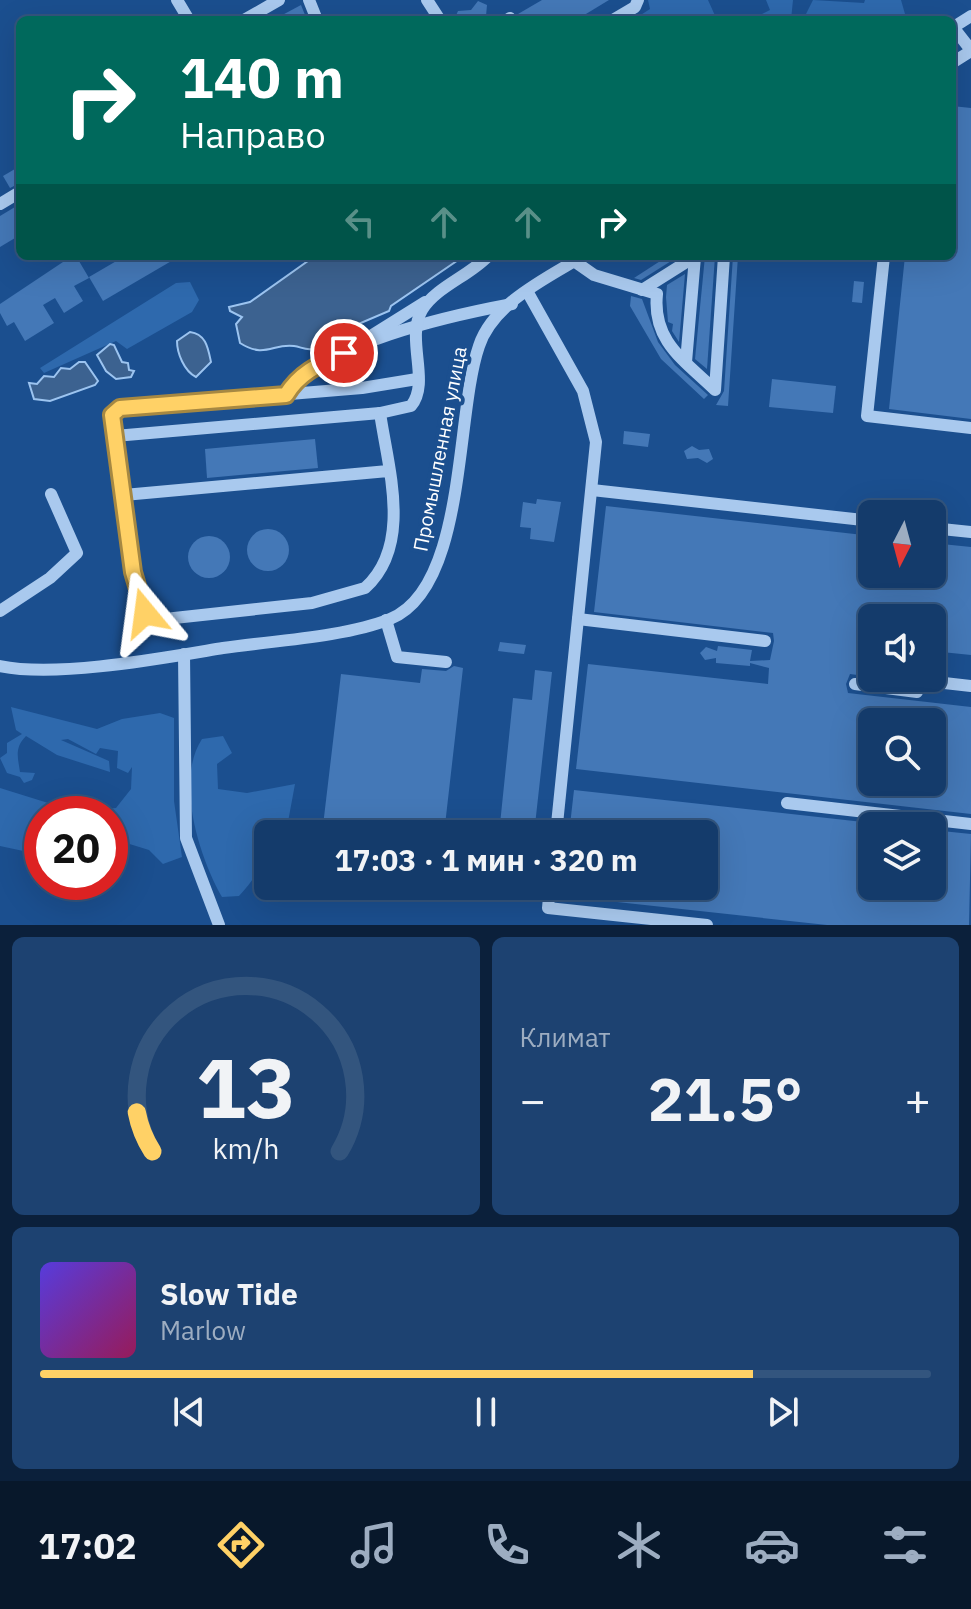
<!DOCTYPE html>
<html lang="ru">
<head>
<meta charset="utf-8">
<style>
  body { margin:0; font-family:"IBM Plex Sans",sans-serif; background:#1d4271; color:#f1f3f6; height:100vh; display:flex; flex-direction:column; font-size:30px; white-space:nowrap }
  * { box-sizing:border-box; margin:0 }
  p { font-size:26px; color:#9dadc1 }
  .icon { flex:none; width:44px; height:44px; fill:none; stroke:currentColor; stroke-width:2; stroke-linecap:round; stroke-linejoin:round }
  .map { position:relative; height:925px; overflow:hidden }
  .sheet { display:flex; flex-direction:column; gap:12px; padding:12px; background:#0b203b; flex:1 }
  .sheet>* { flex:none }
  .top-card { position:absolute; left:16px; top:16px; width:940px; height:244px; border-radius:12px; box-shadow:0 8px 32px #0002,0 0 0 2px #33557e; background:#00695c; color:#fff; overflow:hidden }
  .needle { width:52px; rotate:186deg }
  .fabs { position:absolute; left:858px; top:500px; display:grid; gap:16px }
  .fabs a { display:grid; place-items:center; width:88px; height:88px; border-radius:12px; background:#143b6b; box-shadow:0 8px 32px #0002,0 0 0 2px #33557e; font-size:40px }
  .speed { position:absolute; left:24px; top:796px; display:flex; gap:16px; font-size:40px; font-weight:700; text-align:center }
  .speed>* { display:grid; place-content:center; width:104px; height:104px; border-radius:50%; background:#143b6b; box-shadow:0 8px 32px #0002,0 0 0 2px #33557e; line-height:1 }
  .speed .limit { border:12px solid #d22; background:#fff; color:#111 }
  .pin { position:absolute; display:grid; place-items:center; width:68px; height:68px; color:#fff; margin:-34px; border:4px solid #fff; border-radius:50%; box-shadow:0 2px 8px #0007 }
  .me { position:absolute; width:88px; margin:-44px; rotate:344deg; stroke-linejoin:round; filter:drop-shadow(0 0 6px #0008) }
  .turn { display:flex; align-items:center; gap:28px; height:168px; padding:0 32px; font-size:36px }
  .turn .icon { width:104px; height:104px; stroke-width:2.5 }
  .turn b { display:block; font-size:56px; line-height:68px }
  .lanes { display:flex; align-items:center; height:76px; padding:0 32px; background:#0003; justify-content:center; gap:40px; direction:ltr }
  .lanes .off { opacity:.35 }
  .big { font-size:60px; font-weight:700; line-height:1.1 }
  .sheet .tile { flex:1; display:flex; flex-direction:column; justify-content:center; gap:12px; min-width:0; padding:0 28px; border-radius:12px; background:#1d4271 }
  .sheet .dial { align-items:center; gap:0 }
  .dial svg { height:208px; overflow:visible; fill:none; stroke:#33557e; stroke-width:7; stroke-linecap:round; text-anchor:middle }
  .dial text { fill:#f1f3f6; stroke:none }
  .song { display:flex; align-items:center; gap:24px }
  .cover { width:96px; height:96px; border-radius:12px; background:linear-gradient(135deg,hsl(250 70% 55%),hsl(330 70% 35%)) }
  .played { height:8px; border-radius:4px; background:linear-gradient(90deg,#ffd166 80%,#33557e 80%) }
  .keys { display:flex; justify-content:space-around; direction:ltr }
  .heat { display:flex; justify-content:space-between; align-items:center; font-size:44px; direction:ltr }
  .sheet .tiles { flex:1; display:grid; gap:12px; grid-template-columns:1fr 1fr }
  .tile:last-child { grid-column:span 2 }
  .trip { position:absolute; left:254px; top:820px; width:464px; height:80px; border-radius:12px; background:#143b6b; box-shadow:0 8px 32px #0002,0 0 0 2px #33557e; font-weight:700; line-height:80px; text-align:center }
  .tab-bar { display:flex; height:128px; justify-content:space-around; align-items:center; background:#08182b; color:#9dadc1 }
  .tab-bar .icon { width:56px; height:56px }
  .tab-bar .on { color:#ffd166 }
  .tab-bar b { font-size:36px; color:#f1f3f6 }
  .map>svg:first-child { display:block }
  .green { fill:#2e69ad }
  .water { fill:#3c6290; stroke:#9cc4f0; stroke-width:2 }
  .building { fill:#4478b7; fill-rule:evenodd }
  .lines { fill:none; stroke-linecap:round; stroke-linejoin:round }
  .minor { stroke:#a9c9ee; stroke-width:12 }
  .route-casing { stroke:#a68842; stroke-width:20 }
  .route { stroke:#ffd166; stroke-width:14 }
  .labels { text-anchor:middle; stroke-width:8; stroke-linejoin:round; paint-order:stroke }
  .street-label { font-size:20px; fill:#fff; stroke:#1b4f8f }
</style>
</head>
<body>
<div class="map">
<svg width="971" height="925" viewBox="0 0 971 925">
  <rect width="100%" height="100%" fill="#1b4f8f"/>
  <g class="green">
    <polygon points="648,0 708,0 717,20 633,20 650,9"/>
    <polygon points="766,0 793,0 791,20 750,20 770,10"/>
    <polygon points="813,0 864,3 865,0 901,0 905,14 897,20 803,20"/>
    <polygon points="190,282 199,300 192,312 127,349 116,341 44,373 40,368 176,283"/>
    <path d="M11,707L97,729L122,719L160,713L174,718V801L182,857L163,864L149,850L110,838V814H42V855L0,846V788L77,812L116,808L131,789L132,767L128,773L117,768L118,751L100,748L96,754L68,739L61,740L109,761L110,772L57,755L26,736C14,748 18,758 20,772L35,773L32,780L24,783L20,777L7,773L0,758L7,753V743L22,734L16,730Z"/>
    <path d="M223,736L232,753L217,764L218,789L247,793L295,784L288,822L278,834H268C268,859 255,879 239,896L222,897C199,857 175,780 202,739Z"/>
  </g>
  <g class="water">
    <path d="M315,256H464L391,306L389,311L342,331L341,337C332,341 321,347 312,349C305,350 301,347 294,346C273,343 265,359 240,343L236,324L242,317L230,311L229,307L250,302Z"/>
    <path d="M190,332C206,334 208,348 211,362L196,377C184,371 177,353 177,341Z"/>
    <polygon points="110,344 114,345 122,362 128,363 129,370 134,371 131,377 116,379 106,371 97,355"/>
    <polygon points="79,362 85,362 98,381 95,385 50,401 34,399 29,383 37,384 44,376 54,377 61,368 70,369"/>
  </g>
  <g class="building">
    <polygon points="542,0 609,0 576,20 519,20 518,14"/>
    <polygon points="478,1 487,5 486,16 454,20 458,11 471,10"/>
    <polygon points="301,5 307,20 273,20"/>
    <polygon points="952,106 971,108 971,419 889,409 905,256 952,256"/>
    <polygon points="20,166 20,183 10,188 3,176"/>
    <polygon points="20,204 20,235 0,247 0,216"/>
    <polygon points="72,256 76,256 89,278 74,286 83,301 64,313 55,298 43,305 54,323 25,341 14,322 7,326 0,313 0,304"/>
    <polygon points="125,256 180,256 103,301 89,277"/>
    <polygon points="668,256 679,256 641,280 634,278"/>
    <polygon points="705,256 715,256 707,369 695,359"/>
    <polygon points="733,256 738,256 728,406 716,405 724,391"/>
    <polygon points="685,274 679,342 672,331 673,324 668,322 666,297 667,285"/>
    <polygon points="854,281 864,282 862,303 852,302"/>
    <polygon points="631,296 642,299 658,342 675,365 708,395 704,399 661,359 630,306"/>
    <polygon points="772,379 836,386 833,413 769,407"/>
    <polygon points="624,431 650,434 648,447 623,444"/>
    <polygon points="315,439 318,468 207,478 205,449"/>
    <polygon points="692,446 699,450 709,449 713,459 707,463 698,458 687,459 684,451"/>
    <polygon points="537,499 561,502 554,542 530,539 531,528 520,527 523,502 536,504"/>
    <path d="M606,506L872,536V574H932V543L971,547V655L932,651V618H872V677L850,674L846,684L848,693L971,707V814L576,769L588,664L768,684L769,668L750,663V666L716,663V658L705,660L700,653L706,647L717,651L718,646L752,650L750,661L770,660L774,641L773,633L594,612ZM872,722H932V782H872Z"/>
    <circle cx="268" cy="550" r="21"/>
    <circle cx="209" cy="557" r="21"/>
    <polygon points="500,642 526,645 524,654 498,651"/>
    <polygon points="454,666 463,668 444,834 322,834 341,674 420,683 422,669 446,671"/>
    <polygon points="535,670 552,672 534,834 499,834 513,698 532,700"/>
    <polygon points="574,790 872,823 872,886 932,886 932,830 971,834 969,925 827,925 562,896 563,886 704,886 704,834 569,834"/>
  </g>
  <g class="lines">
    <g class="minor">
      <polyline points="177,0 189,20"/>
      <polyline points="309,0 317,20"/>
      <polyline points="427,0 440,20"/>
      <polyline points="244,20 279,0"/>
      <polyline points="507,20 510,18"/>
      <polyline points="613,20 635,7 638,0"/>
      <polyline points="953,27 971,50"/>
      <polyline points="952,28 971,16"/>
      <polyline points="952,63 971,51"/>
      <polyline points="0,204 20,192"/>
      <polyline points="884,256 867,416 971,428"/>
      <path d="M574,261L594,275L657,294C652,341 684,360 715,390L724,256"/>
      <polyline points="642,290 696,256"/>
      <polyline points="527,291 583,391 596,442 556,834"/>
      <polyline points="369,337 425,302"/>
      <polyline points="686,362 695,257"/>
      <path d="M286,395C319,344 453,315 512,304"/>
      <path d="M380,413C388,468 413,545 365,588L312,603L165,619H154L145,613L133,572L124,495L388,471"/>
      <polyline points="115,436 112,415 120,408 362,388 417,379"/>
      <polyline points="592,490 872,521"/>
      <path d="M124,495L115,436L380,413L411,406C431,382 405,339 422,310C436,287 469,276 488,256"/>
      <polyline points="932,528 971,532"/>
      <polyline points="0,611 50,578 77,553 51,494"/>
      <polyline points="578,619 765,641"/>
      <polyline points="386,620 397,657 446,662"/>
      <polyline points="184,654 186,838 219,925"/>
      <path d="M0,666C57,678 163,658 223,648C271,641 346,637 390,619C467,588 455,415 479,346C493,303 547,278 583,256"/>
      <polyline points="855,684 917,692 918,680 971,686"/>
      <polyline points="787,803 971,824"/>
      <polyline points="550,886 548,908 707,925"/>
    </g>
  </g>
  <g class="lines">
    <g class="route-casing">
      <path id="route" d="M145,613L133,572L112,415L120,408L286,395C300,372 320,364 344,353"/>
    </g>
    <use href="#route" class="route"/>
  </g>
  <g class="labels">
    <g class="street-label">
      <text transform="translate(440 449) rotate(-79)" y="7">Промышленная улица</text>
    </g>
  </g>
</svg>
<div class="fabs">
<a><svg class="needle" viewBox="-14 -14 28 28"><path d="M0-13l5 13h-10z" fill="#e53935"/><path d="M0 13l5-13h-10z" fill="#9dadc1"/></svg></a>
<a><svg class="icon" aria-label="sound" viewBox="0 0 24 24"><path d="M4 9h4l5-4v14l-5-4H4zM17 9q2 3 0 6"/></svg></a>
<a><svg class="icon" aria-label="search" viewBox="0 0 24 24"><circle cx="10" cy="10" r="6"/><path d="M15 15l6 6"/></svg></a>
<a><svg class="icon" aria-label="layers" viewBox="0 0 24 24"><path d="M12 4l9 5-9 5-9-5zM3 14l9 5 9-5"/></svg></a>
</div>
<div class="speed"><div class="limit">20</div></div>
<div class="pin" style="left:344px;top:353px;background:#d93025"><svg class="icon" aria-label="arrive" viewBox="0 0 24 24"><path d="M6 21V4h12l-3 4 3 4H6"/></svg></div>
<svg class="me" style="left:145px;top:613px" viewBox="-20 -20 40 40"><path d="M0-17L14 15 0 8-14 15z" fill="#ffd166" stroke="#fff" stroke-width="4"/></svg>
<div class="trip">17:03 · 1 мин · 320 m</div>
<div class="top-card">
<div class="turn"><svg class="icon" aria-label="right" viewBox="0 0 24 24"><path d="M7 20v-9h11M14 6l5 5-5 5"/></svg><div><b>140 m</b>Направо</div></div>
<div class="lanes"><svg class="icon off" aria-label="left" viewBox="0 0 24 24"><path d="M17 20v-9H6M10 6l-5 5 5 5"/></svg><svg class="icon off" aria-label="ahead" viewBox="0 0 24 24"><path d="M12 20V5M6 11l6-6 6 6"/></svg><svg class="icon off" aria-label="ahead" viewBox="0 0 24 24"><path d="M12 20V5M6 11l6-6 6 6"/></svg><svg class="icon" aria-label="right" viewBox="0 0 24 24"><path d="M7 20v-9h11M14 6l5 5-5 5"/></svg></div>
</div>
</div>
<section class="sheet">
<div class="tiles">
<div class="tile dial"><svg viewBox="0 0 100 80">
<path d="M14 69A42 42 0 1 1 86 69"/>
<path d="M14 69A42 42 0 0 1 8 54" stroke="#ffd166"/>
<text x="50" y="56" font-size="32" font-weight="700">13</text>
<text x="50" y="72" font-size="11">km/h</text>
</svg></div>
<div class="tile"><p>Климат</p>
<div class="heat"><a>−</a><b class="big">21.5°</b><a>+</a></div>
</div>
<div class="tile">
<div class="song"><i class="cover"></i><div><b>Slow Tide</b><p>Marlow</p></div></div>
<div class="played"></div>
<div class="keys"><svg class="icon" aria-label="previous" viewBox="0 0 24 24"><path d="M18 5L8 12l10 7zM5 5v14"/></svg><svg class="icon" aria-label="pause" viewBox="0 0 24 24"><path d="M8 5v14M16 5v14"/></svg><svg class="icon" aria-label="next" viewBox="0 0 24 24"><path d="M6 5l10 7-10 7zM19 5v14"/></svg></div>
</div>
</div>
</section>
<nav class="tab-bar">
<b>17:02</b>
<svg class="icon on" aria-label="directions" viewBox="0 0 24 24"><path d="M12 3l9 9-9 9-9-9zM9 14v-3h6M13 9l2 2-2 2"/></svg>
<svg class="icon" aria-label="music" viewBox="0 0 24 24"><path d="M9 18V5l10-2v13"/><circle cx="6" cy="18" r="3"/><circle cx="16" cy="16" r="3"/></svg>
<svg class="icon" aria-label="phone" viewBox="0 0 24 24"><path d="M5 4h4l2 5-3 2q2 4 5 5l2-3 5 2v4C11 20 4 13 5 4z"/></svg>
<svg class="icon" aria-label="climate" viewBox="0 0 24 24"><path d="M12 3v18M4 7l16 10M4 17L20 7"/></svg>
<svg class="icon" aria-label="car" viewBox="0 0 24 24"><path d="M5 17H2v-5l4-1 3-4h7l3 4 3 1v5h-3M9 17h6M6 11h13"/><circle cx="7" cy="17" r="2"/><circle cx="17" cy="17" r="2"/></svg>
<svg class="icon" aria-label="filters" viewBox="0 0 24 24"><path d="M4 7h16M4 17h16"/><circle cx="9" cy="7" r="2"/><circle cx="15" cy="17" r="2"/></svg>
</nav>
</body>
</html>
